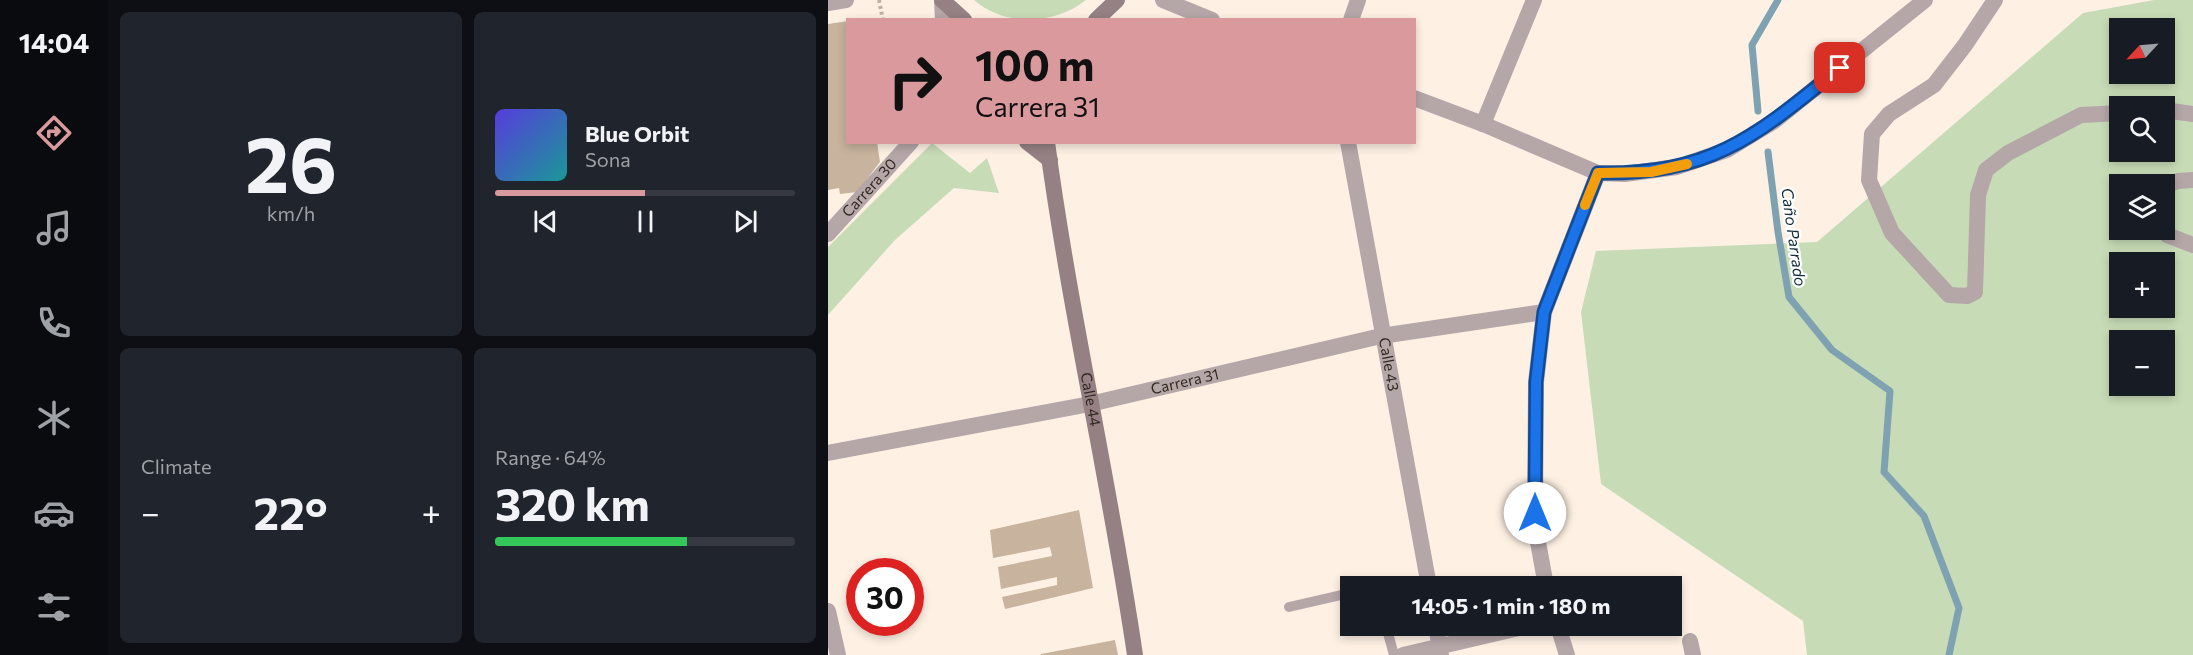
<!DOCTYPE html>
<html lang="en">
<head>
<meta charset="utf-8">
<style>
  body { margin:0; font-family:Commissioner,sans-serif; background:#20242c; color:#f1f3f6; height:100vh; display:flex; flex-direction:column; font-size:22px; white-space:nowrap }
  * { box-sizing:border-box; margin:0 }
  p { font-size:20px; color:#9ea1a6 }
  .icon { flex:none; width:33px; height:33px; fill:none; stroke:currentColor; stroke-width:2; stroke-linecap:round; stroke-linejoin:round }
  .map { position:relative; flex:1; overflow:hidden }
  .drawer { display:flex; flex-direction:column; gap:12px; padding:12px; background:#0d0f14; width:720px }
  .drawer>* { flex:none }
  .guide { position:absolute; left:18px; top:18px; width:570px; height:126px; border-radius:0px; box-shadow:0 3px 9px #0003; background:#d9999d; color:#111; overflow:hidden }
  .needle { width:39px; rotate:244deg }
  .fabs { position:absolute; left:1281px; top:18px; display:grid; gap:12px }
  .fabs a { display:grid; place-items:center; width:66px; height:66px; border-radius:0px; background:#171b24; box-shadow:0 3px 9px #0003; font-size:30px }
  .speed { position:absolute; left:18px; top:558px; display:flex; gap:12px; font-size:30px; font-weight:700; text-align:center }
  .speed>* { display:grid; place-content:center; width:78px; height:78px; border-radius:50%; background:#171b24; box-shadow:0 3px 9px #0003; line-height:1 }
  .speed .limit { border:9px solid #d22; background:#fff; color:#111 }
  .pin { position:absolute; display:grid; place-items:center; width:51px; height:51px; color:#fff; margin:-26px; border-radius:12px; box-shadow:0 3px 9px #0006 }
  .me { position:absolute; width:66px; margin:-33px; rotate:0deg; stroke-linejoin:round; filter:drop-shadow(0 0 4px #0008) }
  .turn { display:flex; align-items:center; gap:21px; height:126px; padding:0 30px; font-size:27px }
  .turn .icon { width:78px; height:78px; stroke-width:2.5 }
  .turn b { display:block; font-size:42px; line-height:51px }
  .big { font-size:45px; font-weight:700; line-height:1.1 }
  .drawer .card { flex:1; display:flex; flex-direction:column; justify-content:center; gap:9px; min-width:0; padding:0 21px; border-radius:9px; background:#20242c }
  .drawer .dial { align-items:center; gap:0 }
  .dial b { font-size:78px; line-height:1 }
  .song { display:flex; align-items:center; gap:18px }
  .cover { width:72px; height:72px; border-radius:9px; background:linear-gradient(135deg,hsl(250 70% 55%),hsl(180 70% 35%)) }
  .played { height:6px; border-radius:3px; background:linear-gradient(90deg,#d9999d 50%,#363941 50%) }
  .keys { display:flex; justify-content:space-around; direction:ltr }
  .heat { display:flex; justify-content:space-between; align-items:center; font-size:33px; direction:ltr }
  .charge { height:9px; border-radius:4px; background:linear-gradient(90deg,#34c759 64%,#363941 0) }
  .drawer .tiles { flex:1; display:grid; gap:12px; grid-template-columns:repeat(2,1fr) }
  .trip { position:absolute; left:512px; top:576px; width:342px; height:60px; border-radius:0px; background:#171b24; box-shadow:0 3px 9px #0003; font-weight:700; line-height:60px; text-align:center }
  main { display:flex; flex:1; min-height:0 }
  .tabs { display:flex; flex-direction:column; width:108px; justify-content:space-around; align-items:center; background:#090b0e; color:#9ea1a6 }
  .tabs .icon { width:42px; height:42px }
  .tabs .active { color:#d9999d }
  .tabs b { font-size:27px; color:#f1f3f6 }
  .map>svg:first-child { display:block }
  .green { fill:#c7dcb6; fill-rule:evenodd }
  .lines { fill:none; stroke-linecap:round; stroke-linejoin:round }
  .stream { stroke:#7ea2b1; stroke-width:7 }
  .building { fill:#c7b39e }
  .path { stroke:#bcb1a5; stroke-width:4; stroke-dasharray:3 3; stroke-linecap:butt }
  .service { stroke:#b5a6a8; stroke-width:10 }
  .minor { stroke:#b5a6a8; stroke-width:16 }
  .tertiary { stroke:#b5a6a8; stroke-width:16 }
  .secondary { stroke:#958184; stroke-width:16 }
  .route-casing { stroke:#114b97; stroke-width:15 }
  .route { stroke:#1a73e8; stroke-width:10 }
  .slow { stroke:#f59e0b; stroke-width:10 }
  .labels { text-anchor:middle; stroke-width:4.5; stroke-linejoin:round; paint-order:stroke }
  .street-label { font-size:15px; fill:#302820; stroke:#fff }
  .water-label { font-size:16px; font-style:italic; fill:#122d38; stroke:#fff }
</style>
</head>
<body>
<main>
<nav class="tabs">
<b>14:04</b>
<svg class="icon active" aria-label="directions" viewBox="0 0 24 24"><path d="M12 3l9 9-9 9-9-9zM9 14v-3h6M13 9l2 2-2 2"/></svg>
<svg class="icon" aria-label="music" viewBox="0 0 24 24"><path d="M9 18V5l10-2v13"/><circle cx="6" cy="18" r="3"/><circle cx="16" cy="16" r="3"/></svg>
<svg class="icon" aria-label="phone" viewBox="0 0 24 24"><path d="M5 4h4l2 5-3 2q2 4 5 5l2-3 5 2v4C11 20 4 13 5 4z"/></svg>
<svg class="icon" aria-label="climate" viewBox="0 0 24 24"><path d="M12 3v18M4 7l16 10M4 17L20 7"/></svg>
<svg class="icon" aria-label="car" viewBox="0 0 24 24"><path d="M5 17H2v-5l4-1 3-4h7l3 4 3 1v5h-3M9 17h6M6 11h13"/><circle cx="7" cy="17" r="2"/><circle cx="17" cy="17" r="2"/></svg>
<svg class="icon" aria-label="filters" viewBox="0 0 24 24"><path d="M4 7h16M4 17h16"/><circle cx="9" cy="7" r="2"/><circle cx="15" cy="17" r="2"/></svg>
</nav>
<section class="drawer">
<div class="tiles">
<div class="card dial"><b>26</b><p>km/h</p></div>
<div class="card">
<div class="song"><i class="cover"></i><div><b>Blue Orbit</b><p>Sona</p></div></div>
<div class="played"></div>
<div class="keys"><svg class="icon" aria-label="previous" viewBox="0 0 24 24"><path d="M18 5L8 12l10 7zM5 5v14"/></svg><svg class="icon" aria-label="pause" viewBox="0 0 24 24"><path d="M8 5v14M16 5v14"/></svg><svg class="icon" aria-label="next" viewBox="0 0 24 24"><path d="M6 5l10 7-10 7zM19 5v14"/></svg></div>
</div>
<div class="card"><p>Climate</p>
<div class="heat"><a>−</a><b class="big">22°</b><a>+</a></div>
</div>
<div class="card"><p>Range · 64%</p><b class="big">320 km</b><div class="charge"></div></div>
</div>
</section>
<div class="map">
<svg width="1365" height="655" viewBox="0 0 1365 655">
  <rect width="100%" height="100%" fill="#fef1e4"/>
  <g class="green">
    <path d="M146,0H258C227,25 176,27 146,0Z"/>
    <path d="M1326,0H1365V655H979L975,621L773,484L753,312L768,251L989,242L1255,13ZM1292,28H1336V74H1292ZM1292,106H1336V152H1292ZM1292,184H1336V230H1292ZM1292,262H1336V308H1292ZM1292,340H1336V386H1292Z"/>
    <polygon points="104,143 142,173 159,158 171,193 126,188 67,240 0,315 0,247"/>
  </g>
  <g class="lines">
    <g class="stream">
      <polyline points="930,111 924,45 950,0"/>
      <polyline points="940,152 950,232 961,297 1004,350 1062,391 1056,472 1096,516 1131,608 1121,655"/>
    </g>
  </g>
  <g class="building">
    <polygon points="20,21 20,142 49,142 52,162 29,192 12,194 11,188 0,190 0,24"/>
    <polygon points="251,510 265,588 177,609 174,597 229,585 229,577 173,589 170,567 224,556 222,547 165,558 162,530"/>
    <polygon points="287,640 290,655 213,655 213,654"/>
  </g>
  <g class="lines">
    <polyline class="path" points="51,0 55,20"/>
    <g class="service">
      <polyline points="461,607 522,593"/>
      <polyline points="558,626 566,655"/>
    </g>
    <g class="minor">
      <polyline points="335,0 384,20"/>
      <polyline points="1167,0 1137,45 1106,85 1061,114 1044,134 1041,180 1064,233 1121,295 1139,296 1147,292 1150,195 1158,170 1180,153 1253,115 1292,113"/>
      <polyline points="0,3 18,0"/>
      <polyline points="523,20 530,0"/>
      <polyline points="586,98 655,124 770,173 797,174 849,167 899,150 945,122 1097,0"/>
      <polyline points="1336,110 1365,114"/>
      <polyline points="655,124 706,0"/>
      <path id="s1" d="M520,142L601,586"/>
      <polyline points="1336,186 1350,181 1365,180"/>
      <polyline points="1335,230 1339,235 1365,245"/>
      <path id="s2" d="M0,453L262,404L553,336L716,312"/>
      <polyline points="718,586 708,531 707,513 708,382 716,312 770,173"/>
      <polyline points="0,611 10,655"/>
      <polyline points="608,626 613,655"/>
      <polyline points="730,626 739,655"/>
      <polyline points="862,641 865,655"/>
      <polyline points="575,655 699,626"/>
    </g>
    <g class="tertiary">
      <polyline points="114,0 115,20"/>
      <path id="s3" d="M0,234L83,142"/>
    </g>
    <g class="secondary">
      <polyline points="114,0 136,20"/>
      <polyline points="268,20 289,0"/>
      <polyline points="199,142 222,160"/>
      <path id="s4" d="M219,142C242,314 282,484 307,655"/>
    </g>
  </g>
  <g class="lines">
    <g class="route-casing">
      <path id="route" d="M707,513L708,382L716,312L770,173C884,175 928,136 1012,68"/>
    </g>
    <use href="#route" class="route"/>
    <polyline class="slow" points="757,205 770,173 823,172 859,164"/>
  </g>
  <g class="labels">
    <g class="street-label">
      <text dy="5" stroke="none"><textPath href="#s3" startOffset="62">Carrera 30</textPath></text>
      <text dy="5" stroke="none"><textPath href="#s1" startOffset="226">Calle 43</textPath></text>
      <text dy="5" stroke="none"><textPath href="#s2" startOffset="364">Carrera 31</textPath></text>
      <text dy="5" stroke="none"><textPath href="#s4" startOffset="261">Calle 44</textPath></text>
    </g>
    <g class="water-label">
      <text transform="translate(966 237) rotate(82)" y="6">Caño Parrado</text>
    </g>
  </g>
</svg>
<div class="fabs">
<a><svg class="needle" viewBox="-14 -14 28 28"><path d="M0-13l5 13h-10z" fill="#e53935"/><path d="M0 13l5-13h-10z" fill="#9ea1a6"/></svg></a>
<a><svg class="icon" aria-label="search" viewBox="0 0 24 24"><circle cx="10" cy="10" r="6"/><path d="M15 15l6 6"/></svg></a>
<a><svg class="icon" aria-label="layers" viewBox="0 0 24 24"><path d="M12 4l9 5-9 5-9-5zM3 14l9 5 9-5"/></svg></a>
<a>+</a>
<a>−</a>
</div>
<div class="speed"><div class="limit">30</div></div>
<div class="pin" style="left:1012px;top:68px;background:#d93025"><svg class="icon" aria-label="arrive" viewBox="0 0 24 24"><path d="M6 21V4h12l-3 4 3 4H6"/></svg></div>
<svg class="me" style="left:707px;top:513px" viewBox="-20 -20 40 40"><circle r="19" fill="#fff"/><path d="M0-13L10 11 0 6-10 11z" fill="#1a73e8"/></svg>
<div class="trip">14:05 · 1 min · 180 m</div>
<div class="guide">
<div class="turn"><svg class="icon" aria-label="right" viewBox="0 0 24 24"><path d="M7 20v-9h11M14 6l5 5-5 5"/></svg><div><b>100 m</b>Carrera 31</div></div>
</div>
</div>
</main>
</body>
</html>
